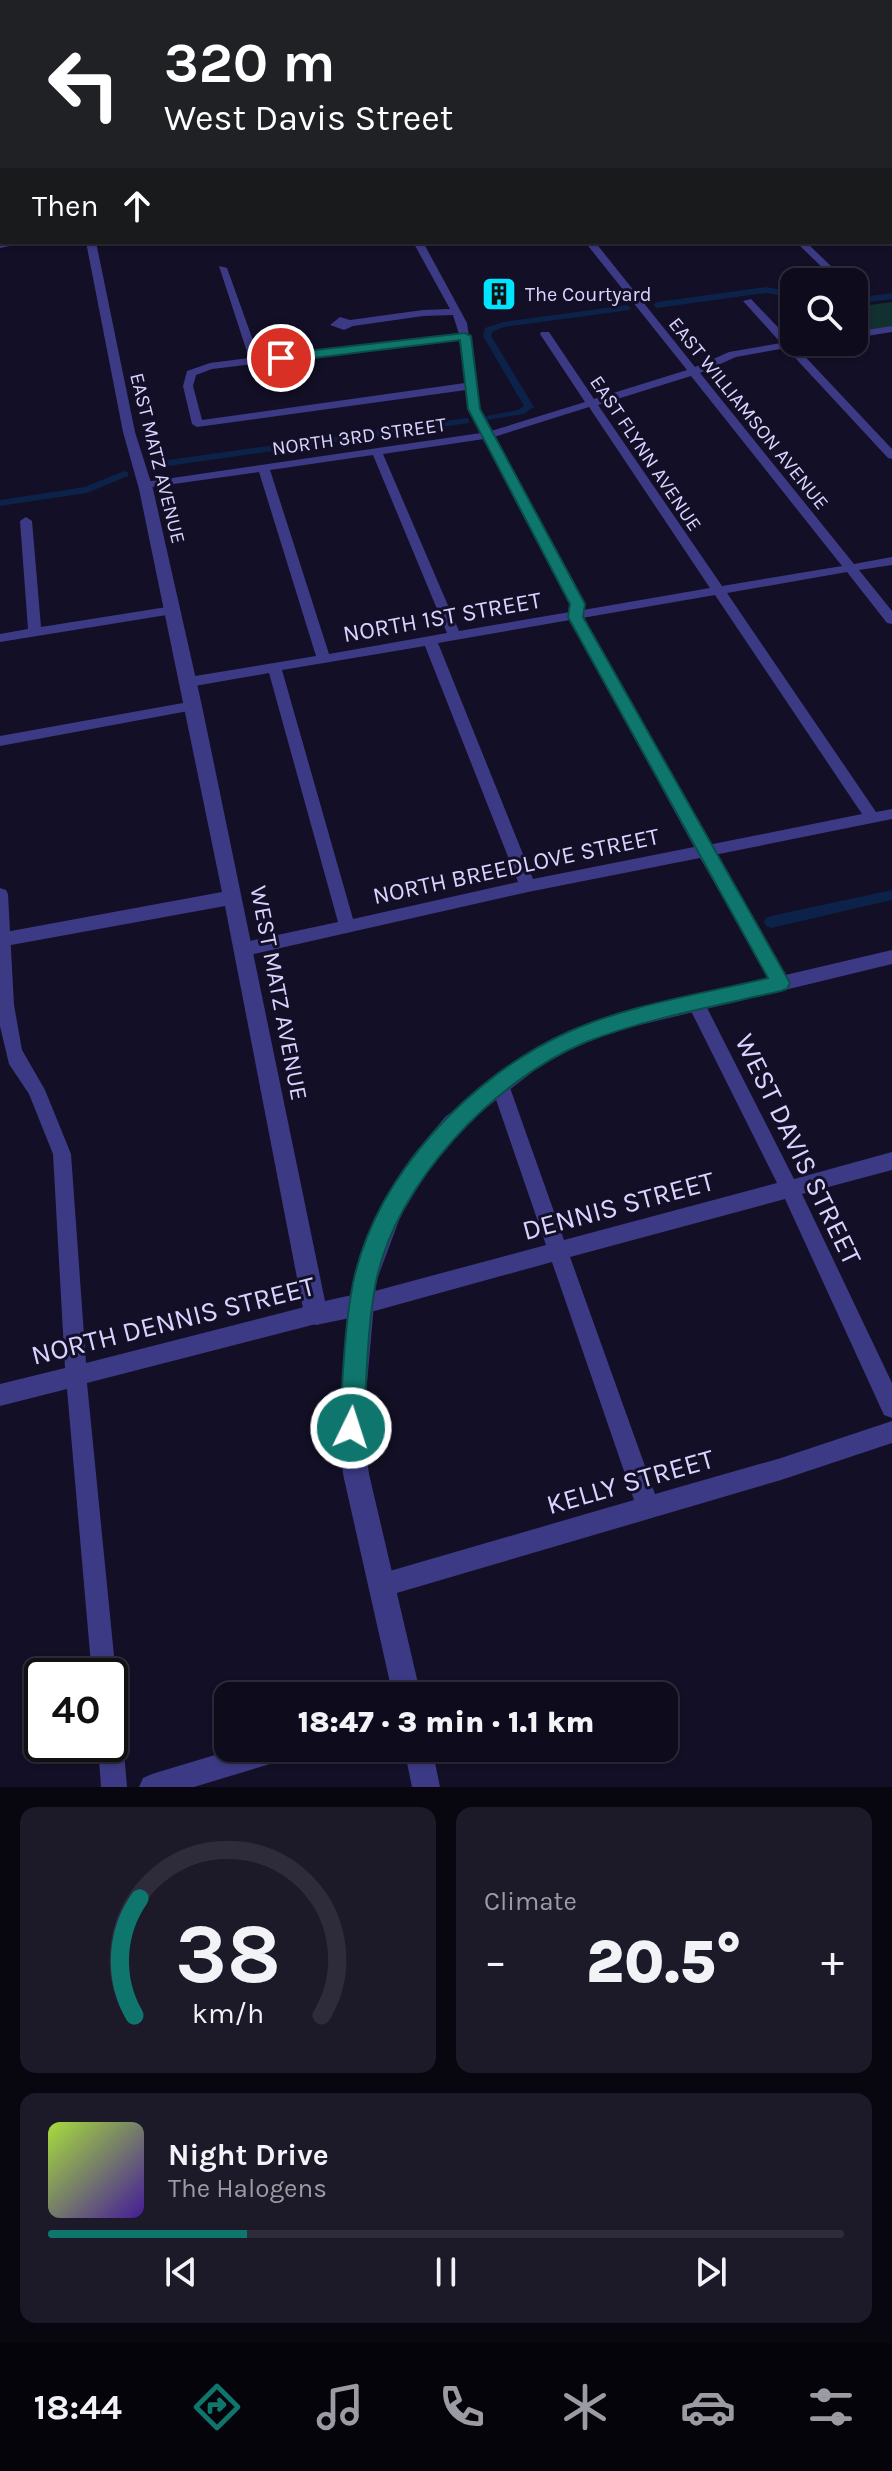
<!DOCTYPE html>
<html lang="en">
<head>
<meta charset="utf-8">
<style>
  body { margin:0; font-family:Karla,sans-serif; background:#1c1929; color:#f1f3f6; height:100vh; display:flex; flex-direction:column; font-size:30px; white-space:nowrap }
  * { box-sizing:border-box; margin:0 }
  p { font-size:26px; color:#9b9ba3 }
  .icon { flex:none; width:44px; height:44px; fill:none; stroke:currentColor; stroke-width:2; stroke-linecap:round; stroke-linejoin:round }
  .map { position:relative; height:1787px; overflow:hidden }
  .panel { display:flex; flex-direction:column; gap:20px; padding:20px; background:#08060f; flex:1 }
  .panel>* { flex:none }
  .guide { position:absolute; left:0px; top:0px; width:892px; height:244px; box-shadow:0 2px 6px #0004,0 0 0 2px #2e2b3b; background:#202124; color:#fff; overflow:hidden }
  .controls { position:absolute; left:780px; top:268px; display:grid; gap:16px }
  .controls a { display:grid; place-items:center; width:88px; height:88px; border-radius:16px; background:#0e0b1c; box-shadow:0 2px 6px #0004,0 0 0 2px #2e2b3b; font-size:40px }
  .speed { position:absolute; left:24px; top:1658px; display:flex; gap:16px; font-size:40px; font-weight:700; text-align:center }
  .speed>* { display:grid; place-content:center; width:104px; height:104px; border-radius:50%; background:#0e0b1c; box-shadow:0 2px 6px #0004,0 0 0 2px #2e2b3b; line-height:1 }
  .speed .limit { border:4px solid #111; border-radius:12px; background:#fff; color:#111 }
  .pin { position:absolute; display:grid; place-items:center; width:68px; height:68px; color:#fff; margin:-34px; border:4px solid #fff; border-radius:50%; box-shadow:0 2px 8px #0007 }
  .me { position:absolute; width:88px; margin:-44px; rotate:4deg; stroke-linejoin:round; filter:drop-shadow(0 0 6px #0008) }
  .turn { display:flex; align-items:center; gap:28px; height:168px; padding:0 32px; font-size:36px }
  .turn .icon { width:104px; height:104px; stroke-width:2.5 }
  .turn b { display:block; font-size:56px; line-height:68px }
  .then { display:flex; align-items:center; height:76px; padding:0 32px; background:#0003; gap:16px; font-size:30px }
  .big { font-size:60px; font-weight:800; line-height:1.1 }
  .panel .card { flex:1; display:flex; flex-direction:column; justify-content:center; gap:12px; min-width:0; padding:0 28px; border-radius:16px; background:#1c1929 }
  .panel .dial { align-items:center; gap:0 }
  .dial svg { height:208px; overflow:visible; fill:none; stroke:#2e2b3b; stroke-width:7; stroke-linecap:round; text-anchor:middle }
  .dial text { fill:#f1f3f6; stroke:none }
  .song { display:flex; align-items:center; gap:24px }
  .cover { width:96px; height:96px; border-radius:12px; background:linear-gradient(135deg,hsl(80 70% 55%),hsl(260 70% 35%)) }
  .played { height:8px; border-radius:4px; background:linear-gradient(90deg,#0f766e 25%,#2e2b3b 25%) }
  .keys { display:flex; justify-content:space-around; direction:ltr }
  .heat { display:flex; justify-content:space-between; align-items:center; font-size:44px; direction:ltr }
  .panel .tiles { flex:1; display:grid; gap:20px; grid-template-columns:1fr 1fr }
  .card:last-child { grid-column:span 2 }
  .trip { position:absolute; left:214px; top:1682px; width:464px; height:80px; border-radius:16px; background:#0e0b1c; box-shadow:0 2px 6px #0004,0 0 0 2px #2e2b3b; font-weight:800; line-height:80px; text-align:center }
  .tab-bar { display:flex; height:128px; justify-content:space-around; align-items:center; background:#06040b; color:#9b9ba3 }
  .tab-bar .icon { width:56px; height:56px }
  .tab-bar .on { color:#0f766e }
  .tab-bar b { font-size:36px; color:#f1f3f6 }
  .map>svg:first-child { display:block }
  .green { fill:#12302f }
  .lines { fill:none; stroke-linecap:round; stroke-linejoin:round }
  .canal { fill:#0c2248; fill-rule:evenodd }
  .minor { fill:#3d3a85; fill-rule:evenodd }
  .tertiary { fill:#3d3a85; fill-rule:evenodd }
  .route { fill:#0f766e; stroke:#0a4d48; stroke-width:2 }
  .labels { text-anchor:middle; stroke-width:6; stroke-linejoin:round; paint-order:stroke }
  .far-poi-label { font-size:20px; fill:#d9d4ff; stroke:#130f26; text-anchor:start }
  .far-street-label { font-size:20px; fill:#d9d4ff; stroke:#130f26 }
  .street-label { font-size:24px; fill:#d9d4ff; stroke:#130f26 }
  .near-street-label { font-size:28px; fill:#d9d4ff; stroke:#130f26 }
</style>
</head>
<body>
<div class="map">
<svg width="892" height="1787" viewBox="0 0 892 1787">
  <rect width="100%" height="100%" fill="#130f26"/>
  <polygon class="green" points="892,302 892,327 854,332 854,307"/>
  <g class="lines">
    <g class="canal">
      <rect x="0" y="15" width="2" height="4"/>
      <polygon points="766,287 794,292 794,298 766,293 657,308 653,305 657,302"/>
      <polygon points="892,293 892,299 854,304 854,298"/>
      <polygon points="627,305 631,308 630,310 504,327 492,332 491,336 534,407 524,414 486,420 486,416 518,410 524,406 483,336 485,328 503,322"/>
      <polygon points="466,418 469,419 469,423 154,468 149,465 154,462"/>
      <polygon points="124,471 128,472 128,476 87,493 0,506 0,500 85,487"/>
      <polygon points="892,890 892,900 771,928 766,926 764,922 766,918 771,916"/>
    </g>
    <g class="minor">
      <rect x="40" y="0" width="6" height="2"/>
      <rect x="366" y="0" width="6" height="2"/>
      <polygon points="430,0 437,0 438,2 431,2"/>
      <polygon points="831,0 838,0 840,2 833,2"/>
      <rect x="890" y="34" width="2" height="5"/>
      <rect x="0" y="108" width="2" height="4"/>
      <rect x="0" y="155" width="2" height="4"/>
      <rect x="890" y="185" width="2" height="6"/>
      <polygon points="890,222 892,223 892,229 890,228"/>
      <path d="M413,242H423L467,323L479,409L491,431L585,402L540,334L541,332H549L594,399L687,370L585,242H595L695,367L729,352L781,343L743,301L751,299L791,341L810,342L796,347L892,449V459L888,458L786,348L736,357L700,373L854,564L892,557V565L859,570L892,611V624L887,623L847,572L727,593L876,812L892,809V819L714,855L787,978L789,983L787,988L781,990L775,988L700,858L528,892L245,956L239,954L237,949L239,944L245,942L338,922L269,673L189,687L182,682L189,677L316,656L259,472L145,488L139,485L145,482L481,433L469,409L466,390L197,427L192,424L183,386L187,371L210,363L249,358L219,266L227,268L259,357L459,334L453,315L423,316L353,326L344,330L330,325L340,317L350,320L423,310L450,309ZM459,340L465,383L202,420L193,386L196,375L212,369ZM691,376L842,566L722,586L598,405ZM589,407L710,588L583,610L584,604L494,437ZM484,439L572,604L570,612L459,631L383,454ZM373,455L447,633L329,654L270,470ZM715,595L862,814L708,845L582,618ZM570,620L694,847L533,879L438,643ZM425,646L518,882L353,919L282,670Z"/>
      <polygon points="796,242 806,242 834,269 834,273 828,273"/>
      <polygon points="892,326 892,332 854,338 854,332"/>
      <polygon points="26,517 32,521 41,627 173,606 179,610 173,614 0,642 0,634 28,629 20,521"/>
      <polygon points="194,701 201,706 199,709 0,746 0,736"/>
      <polygon points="0,888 6,890 8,894 14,1005 22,1050 45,1090 71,1154 86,1363 316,1304 323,1307 326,1314 323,1321 316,1324 87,1383 116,1676 110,1686 110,1676 92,1676 67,1389 0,1406 0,1384 65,1368 53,1154 29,1094 9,1064 0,1026"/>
      <polygon points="696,996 702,998 794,1179 892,1152 892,1170 802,1194 892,1383 892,1418 884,1415 785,1199 570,1257 655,1494 781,1458 892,1421 892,1443 781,1480 383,1597 375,1593 371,1585 375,1577 383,1573 634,1500 552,1262 360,1315 353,1312 350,1305 353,1298 360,1295 546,1245 491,1085 494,1079 500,1077 506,1079 509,1085 564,1240 777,1183 687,1003 690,998"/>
      <polygon points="110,1728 119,1732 123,1741 127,1787 101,1787 98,1744 110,1744"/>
      <polygon points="238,1748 293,1748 289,1757 280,1761 194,1787 139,1787 143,1778 152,1774"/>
    </g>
    <g class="tertiary">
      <polygon points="132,0 208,0 129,2"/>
      <polygon points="283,0 291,0 292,2 284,2"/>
      <polygon points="780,0 789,0 791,2 782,2"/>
      <polygon points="0,8 2,8 0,13"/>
      <rect x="890" y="73" width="2" height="5"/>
      <rect x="890" y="136" width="2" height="6"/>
      <polygon points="0,242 30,242 0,248"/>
      <polygon points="86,242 96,242 135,432 153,489 202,706 325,1301 352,1295 354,1282 384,1203 411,1158 445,1117 526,1054 569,1031 623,1013 892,950 892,964 623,1029 583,1043 540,1066 459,1129 427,1172 401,1215 376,1282 363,1428 369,1474 421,1696 393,1696 343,1474 339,1428 350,1318 316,1325 308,1322 304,1314 225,906 0,947 0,933 222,892 139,489 123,432"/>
      <polygon points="404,1748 432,1748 440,1787 412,1787"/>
    </g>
  </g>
  <path class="route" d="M465,333L471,336L480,409L585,604L583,617L790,983L787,989L781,991C716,1006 648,1018 586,1042C494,1080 396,1183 376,1282C367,1328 367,1381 363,1428L360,1437L351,1441L342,1437L339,1428C343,1381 344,1329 353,1283C376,1175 470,1076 568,1032C631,1004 702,994 768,978L568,617L570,604L468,409L460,340L281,362L276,358L281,354Z"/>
  <defs>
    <g id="building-square" transform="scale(1.8)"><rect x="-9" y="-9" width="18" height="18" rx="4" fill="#00e5ff" stroke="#130f26"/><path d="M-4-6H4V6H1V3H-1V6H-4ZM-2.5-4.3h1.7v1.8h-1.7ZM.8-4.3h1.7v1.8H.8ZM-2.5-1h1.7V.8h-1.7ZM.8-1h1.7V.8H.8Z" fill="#111"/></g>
  </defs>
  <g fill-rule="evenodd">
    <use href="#building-square" x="499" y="294"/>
  </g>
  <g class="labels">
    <g class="far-poi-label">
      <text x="525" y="301">The Courtyard</text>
    </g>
    <g class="far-street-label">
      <text transform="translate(749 413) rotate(51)" y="7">EAST WILLIAMSON AVENUE</text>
      <text transform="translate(359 436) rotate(-8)" y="7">NORTH 3RD STREET</text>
      <text transform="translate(646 453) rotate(56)" y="7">EAST FLYNN AVENUE</text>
      <text transform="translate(158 458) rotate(76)" y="7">EAST MATZ AVENUE</text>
    </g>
    <g class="street-label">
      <text transform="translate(442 617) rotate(-10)" y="8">NORTH 1ST STREET</text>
      <text transform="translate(516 866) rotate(-12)" y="8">NORTH BREEDLOVE STREET</text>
      <text transform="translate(279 993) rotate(79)" y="8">WEST MATZ AVENUE</text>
    </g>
    <g class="near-street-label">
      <text transform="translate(799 1149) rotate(64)" y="10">WEST DAVIS STREET</text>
      <text transform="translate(618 1205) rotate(-15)" y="10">DENNIS STREET</text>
      <text transform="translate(173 1320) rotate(-14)" y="10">NORTH DENNIS STREET</text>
      <text transform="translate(630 1481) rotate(-16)" y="10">KELLY STREET</text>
    </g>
  </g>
</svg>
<div class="controls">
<a><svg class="icon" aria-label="search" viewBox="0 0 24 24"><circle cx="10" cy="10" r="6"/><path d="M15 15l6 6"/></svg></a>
</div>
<div class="speed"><div class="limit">40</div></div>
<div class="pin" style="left:281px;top:358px;background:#d93025"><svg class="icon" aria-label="arrive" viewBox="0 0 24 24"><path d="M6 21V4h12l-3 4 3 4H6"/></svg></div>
<svg class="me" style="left:351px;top:1428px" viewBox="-20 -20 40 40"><circle r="17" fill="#0f766e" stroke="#fff" stroke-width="3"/><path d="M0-11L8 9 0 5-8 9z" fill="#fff"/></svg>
<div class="trip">18:47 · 3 min · 1.1 km</div>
<div class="guide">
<div class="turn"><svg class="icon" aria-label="left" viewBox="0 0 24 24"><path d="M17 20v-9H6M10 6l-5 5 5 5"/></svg><div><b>320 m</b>West Davis Street</div></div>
<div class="then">Then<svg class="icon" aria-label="ahead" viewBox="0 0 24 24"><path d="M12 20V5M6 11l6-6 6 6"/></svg></div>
</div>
</div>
<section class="panel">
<div class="tiles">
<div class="card dial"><svg viewBox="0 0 100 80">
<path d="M14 69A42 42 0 1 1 86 69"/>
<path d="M14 69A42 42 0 0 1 16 24" stroke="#0f766e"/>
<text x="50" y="56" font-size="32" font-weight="700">38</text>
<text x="50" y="72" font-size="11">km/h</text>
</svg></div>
<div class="card"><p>Climate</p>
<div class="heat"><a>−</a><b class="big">20.5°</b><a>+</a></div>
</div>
<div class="card">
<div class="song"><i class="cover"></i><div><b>Night Drive</b><p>The Halogens</p></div></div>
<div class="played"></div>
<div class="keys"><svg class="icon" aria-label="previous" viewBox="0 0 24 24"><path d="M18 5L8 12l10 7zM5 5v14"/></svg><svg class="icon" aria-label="pause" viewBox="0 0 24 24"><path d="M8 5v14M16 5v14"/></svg><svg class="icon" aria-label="next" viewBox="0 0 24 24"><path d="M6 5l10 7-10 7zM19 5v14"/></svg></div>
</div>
</div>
</section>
<nav class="tab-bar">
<b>18:44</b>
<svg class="icon on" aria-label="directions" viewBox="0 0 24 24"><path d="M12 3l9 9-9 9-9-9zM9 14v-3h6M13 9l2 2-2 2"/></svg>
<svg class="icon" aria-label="music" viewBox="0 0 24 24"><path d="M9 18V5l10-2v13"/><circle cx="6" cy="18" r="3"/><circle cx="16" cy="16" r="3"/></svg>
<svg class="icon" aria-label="phone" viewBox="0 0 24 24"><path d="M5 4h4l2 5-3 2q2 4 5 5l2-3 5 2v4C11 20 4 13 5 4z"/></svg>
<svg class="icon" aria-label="climate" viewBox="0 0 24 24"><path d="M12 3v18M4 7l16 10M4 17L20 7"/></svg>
<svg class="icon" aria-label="car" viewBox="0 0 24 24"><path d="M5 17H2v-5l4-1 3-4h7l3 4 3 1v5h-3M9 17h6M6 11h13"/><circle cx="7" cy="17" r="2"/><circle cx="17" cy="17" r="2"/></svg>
<svg class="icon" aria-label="filters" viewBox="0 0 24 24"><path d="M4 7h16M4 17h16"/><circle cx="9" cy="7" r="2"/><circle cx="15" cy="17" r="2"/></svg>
</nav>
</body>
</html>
